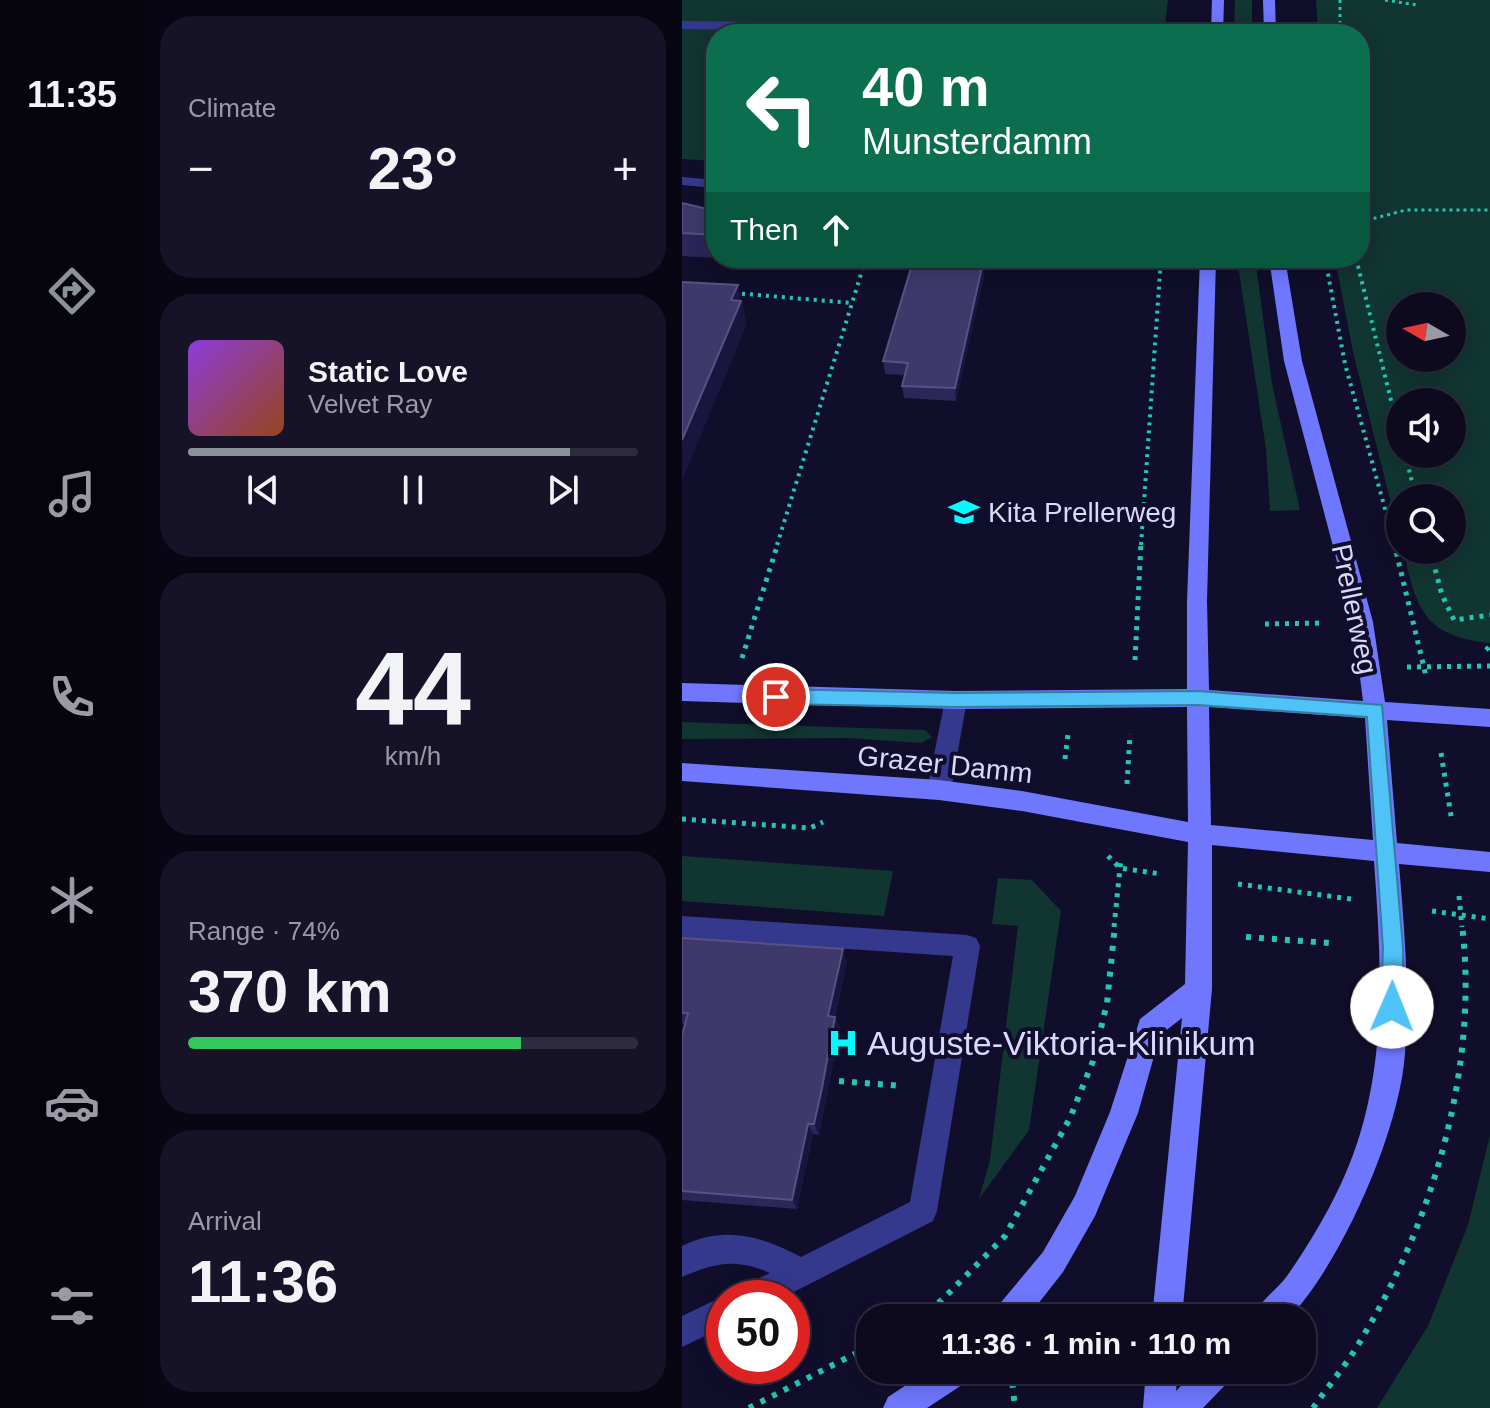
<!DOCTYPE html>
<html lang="en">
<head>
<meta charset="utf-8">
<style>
  body { margin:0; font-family:Helvetica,sans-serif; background:#161329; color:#f1f3f6; height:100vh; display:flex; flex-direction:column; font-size:30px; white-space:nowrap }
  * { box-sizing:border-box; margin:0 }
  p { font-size:26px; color:#9a9aa5 }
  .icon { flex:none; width:44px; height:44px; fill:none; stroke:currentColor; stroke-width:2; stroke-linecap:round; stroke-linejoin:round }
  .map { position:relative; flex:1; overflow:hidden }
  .side { display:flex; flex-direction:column; gap:16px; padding:16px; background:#070612; width:538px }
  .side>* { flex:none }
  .hud { position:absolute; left:24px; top:24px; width:664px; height:244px; border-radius:32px; box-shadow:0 4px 20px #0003,0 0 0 2px #2d2b3e; background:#0b6e4f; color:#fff; overflow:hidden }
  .needle { width:52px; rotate:279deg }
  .fabs { position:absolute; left:704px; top:292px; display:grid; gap:16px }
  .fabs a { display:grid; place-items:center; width:80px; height:80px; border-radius:50%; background:#0d0a20; box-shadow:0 4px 20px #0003,0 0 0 2px #2d2b3e; font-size:40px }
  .speed { position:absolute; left:24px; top:1280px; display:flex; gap:16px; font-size:40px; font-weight:700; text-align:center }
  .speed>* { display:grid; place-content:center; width:104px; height:104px; border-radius:50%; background:#0d0a20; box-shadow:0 4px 20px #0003,0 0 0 2px #2d2b3e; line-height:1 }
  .speed .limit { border:12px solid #d22; background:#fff; color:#111 }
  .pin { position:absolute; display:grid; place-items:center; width:68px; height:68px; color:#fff; margin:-34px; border:4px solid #fff; border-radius:50%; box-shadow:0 2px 8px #0007 }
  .me { position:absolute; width:88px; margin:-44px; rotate:1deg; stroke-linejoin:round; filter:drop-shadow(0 0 6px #0008) }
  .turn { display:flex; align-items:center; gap:28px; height:168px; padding:0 24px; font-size:36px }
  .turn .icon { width:104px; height:104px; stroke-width:2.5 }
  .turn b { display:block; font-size:56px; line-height:68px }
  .then { display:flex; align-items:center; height:76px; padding:0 24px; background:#0003; gap:16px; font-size:30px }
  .big { font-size:60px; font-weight:800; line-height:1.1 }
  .side .tile { flex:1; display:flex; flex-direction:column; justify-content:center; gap:12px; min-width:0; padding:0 28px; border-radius:32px; background:#161329 }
  .side .dial { align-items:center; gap:0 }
  .dial b { font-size:104px; line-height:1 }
  .song { display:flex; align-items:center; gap:24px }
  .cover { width:96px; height:96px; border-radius:12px; background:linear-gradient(135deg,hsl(270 70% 55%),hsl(20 70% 35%)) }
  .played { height:8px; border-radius:4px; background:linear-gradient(90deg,#8c9099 85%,#2d2b3e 85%) }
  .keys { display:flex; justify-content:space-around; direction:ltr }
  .heat { display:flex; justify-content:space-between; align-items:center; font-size:44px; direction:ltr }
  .charge { height:12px; border-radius:6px; background:linear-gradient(90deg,#34c759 74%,#2d2b3e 0) }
  .trip { position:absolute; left:174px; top:1304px; width:460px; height:80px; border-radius:32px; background:#0d0a20; box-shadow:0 4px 20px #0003,0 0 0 2px #2d2b3e; font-weight:800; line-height:80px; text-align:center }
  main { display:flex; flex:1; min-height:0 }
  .tabs { display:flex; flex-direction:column; width:144px; justify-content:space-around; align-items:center; background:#05040d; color:#9a9aa5 }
  .tabs .icon { width:56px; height:56px }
  .tabs .current { color:#8c9099 }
  .tabs b { font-size:36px; color:#f1f3f6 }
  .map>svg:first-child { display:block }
  .green { fill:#113531; fill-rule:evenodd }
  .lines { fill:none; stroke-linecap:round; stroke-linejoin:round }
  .path-far3 { stroke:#25c6af; stroke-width:3; stroke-dasharray:3 4; stroke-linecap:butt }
  .path-far2 { stroke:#25c6af; stroke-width:4; stroke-dasharray:3 5; stroke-linecap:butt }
  .path-far1 { stroke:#25c6af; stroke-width:5; stroke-dasharray:4 6; stroke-linecap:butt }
  .path { stroke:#25c6af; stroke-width:6; stroke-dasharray:5 8; stroke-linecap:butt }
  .service { fill:#35398e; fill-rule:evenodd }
  .minor { fill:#35398e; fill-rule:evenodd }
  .secondary { fill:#6f77ff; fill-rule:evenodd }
  .wall { fill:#2c2659 }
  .shaded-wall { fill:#19153f }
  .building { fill:#3f396b; stroke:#575282; stroke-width:2 }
  .route { fill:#4fc3f7; stroke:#337fa1; stroke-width:2 }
  .labels { text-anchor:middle; stroke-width:8; stroke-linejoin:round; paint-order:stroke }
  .poi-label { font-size:28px; fill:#d9d8ff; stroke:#110e2b; text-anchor:start }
  .street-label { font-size:28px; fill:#d9d8ff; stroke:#110e2b }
  .near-poi-label { font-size:34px; fill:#d9d8ff; stroke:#110e2b; text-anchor:start }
</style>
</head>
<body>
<main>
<nav class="tabs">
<b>11:35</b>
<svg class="icon current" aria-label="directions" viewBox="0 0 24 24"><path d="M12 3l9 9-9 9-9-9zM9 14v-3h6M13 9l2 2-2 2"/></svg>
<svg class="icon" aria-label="music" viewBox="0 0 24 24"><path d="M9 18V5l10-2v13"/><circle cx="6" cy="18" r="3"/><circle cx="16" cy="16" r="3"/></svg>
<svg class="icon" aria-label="phone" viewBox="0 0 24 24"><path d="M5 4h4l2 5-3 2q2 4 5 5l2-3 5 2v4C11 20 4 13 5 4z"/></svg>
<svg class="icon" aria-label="climate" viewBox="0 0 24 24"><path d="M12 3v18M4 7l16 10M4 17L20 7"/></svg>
<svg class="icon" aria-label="car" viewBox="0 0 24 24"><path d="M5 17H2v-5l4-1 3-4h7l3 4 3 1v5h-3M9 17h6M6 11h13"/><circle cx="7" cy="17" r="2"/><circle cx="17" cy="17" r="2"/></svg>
<svg class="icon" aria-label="filters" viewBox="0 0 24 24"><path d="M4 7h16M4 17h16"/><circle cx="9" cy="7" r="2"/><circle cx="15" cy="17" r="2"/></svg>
</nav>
<section class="side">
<div class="tile"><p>Climate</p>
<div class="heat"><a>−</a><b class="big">23°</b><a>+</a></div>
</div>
<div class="tile">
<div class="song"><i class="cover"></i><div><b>Static Love</b><p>Velvet Ray</p></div></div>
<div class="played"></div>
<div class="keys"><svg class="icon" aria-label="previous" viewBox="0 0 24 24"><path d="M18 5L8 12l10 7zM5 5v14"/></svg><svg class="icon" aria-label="pause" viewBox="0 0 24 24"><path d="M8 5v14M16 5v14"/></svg><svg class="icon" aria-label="next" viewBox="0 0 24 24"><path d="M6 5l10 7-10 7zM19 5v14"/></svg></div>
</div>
<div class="tile dial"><b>44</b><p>km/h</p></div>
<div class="tile"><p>Range · 74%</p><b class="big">370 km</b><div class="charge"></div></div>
<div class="tile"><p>Arrival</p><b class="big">11:36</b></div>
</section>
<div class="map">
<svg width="808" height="1408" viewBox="0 0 808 1408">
  <rect width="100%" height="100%" fill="#110e2b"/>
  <g class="green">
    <polygon points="0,0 486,0 482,34 34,34 34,161 0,159"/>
    <polygon points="553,0 570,0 570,34 552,34"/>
    <path d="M634,0H808V643C741,636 735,609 721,550H770V498H718V539L671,352L653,258H678V34H636ZM718,306H770V358H718ZM718,402H770V454H718Z"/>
    <polygon points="555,258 573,258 590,384 618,510 588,511 584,449"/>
    <polygon points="0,722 243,730 250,737 239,743 166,738 0,739"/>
    <polygon points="0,856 211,871 202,916 0,901"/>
    <polygon points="316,878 350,880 379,911 347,1130 297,1199 308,1160 336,926 310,924"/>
    <polygon points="808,1135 808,1408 695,1408 746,1326 786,1225"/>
  </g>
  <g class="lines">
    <g class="path-far3">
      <polyline points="658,0 658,34"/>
      <polyline points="703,0 735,5"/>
      <polyline points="678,222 724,210 808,210"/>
    </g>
    <g class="path-far2">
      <polyline points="643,258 663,364 713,545"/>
      <polyline points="674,258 718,437"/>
      <polyline points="52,293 170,303"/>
      <polyline points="723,454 734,498"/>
      <polyline points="95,545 184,258"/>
      <polyline points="459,545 479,258"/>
    </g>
    <g class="path-far1">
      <polyline points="712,543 744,676"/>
      <polyline points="748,550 760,595 772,620 808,615"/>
      <polyline points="583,624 643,623"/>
      <polyline points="804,650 808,646"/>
      <polyline points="60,658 96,543"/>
      <polyline points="453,660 459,543"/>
      <polyline points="725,667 808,666"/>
      <polyline points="759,753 770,822"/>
      <polyline points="383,759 386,734"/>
      <polyline points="445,784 448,734"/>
      <polyline points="0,819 128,828 141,822"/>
      <polyline points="426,856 438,868 479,874"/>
      <polyline points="556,884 669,899"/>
      <polyline points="777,896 780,927"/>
      <polyline points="750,911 808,919"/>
      <polyline points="432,927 439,858"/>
    </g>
    <g class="path">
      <polyline points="564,937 648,943"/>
      <polyline points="157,1081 220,1086"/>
      <polyline points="235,1318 260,1300 323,1236 388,1118 411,1061 425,1003 433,925"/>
      <polyline points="329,1370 333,1408"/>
      <polyline points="67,1408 188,1346"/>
      <path d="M631,1408C647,1385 666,1363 680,1338C752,1219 797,1065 780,925"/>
    </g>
    <g class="service">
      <polygon points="0,21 535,28 541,32 393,34 0,29"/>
      <polygon points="274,691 282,694 285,700 269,790 265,797 257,800 249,797 245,790 263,700 266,694"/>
      <path d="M0,916L285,935L294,938L298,946L255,1211L251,1221L100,1298H54L58,1287L88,1273C53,1258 33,1263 0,1277V1246C41,1225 80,1236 119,1257L228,1202L271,956L0,938Z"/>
      <polygon points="42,1296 47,1298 42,1298 42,1327 0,1347 0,1316"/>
    </g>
    <polygon class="minor" points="0,177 34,180 34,188 0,185"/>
    <g class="secondary">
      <polygon points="530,0 542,0 541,34 529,34"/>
      <polygon points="581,0 593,0 594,34 582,34"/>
      <path d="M518,258H534L525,601L527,690L681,701L671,622L602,361L587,258H603L620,361L691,622L703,702L808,709V727L705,720L715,843L808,852V872L717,864C722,926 728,990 723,1053C718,1130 660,1262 607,1318H571C578,1300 594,1291 605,1276C624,1249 644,1216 658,1186C707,1083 700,972 692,861L530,845V989L500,1318H470L500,1018L478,1035L456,1113L413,1216L381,1272L345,1318H311L315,1307L361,1252L393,1196L428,1112L458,1019L503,984L506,842L340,811L257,800L0,781V763L257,780L340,791L506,822L505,707L274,709L0,701V683L274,691L505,689V601ZM527,707L683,718L691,840L529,825Z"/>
      <polygon points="247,1370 291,1370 286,1381 245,1408 201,1408 206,1397"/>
      <polygon points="464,1370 496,1370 494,1391 514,1370 552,1370 547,1381 521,1408 461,1408"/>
    </g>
  </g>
  <g class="wall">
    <polygon points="0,203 34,211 34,258 0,256"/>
    <polygon points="232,258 306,258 274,401 222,398 220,386 223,375 203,374 201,361"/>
    <polygon points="0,938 165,962 153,1017 158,1028 137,1135 131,1134 115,1209 0,1200 0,1035 3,1024 0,1024"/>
  </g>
  <g class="shaded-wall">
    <polygon points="302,258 306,258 274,401 273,388"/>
    <polygon points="56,285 65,324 0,481 0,440 49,300"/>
    <polygon points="161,949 165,962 150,1028 146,1016"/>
    <polygon points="153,1017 158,1028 137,1135 132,1124"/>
    <polygon points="126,1124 131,1134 115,1209 110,1200"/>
  </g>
  <g class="building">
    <polygon points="0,203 34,211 34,235 0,233"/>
    <polygon points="232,258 302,258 273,388 220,386 226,363 201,361"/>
    <polygon points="0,282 56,285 49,300 59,301 0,440"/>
    <polygon points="0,938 161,949 146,1016 153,1017 140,1088 132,1124 126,1124 110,1200 0,1191 0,1035 6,1013 0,1013"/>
  </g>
  <polygon class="route" points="94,689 274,693 516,691 700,705 721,948 721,1007 718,1015 710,1017 703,1015 699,1007 701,948 685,717 516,705 274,707 94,704 85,697"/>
  <defs>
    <g id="school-bare" transform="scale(2.4)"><path d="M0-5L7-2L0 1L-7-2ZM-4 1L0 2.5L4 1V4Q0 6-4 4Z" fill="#04faff" stroke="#110e2b" stroke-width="2.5" paint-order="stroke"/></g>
    <g id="hospital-bare" transform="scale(2.4)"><path d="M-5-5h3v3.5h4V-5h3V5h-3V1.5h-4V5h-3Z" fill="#04faff" stroke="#110e2b" stroke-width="2.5" paint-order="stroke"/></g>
  </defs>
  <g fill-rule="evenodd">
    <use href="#school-bare" x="282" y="512"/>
    <use href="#hospital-bare" x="161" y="1043"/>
  </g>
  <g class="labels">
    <g class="poi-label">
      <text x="306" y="522">Kita Prellerweg</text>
    </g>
    <g class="street-label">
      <text transform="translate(673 609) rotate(78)" y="10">Prellerweg</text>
      <text transform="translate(263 764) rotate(6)" y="10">Grazer Damm</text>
    </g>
    <g class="near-poi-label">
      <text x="185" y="1055">Auguste-Viktoria-Klinikum</text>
    </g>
  </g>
</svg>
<div class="fabs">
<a><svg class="needle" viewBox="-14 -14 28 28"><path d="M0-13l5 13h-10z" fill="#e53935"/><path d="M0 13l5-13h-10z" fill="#9a9aa5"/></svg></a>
<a><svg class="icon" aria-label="sound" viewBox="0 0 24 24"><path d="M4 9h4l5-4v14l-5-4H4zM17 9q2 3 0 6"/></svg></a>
<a><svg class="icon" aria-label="search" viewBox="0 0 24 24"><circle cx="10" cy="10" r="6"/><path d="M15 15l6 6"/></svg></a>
</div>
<div class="speed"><div class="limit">50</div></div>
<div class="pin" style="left:94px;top:697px;background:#d93025"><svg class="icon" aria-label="arrive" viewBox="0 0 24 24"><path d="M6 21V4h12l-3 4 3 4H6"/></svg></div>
<svg class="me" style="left:710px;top:1007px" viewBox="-20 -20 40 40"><circle r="19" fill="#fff"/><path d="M0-13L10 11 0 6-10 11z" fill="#4fc3f7"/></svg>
<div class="trip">11:36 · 1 min · 110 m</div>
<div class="hud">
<div class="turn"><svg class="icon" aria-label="left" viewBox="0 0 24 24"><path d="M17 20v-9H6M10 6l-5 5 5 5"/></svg><div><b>40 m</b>Munsterdamm</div></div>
<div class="then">Then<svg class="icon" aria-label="ahead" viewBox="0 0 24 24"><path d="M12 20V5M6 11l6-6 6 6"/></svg></div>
</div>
</div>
</main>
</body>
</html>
